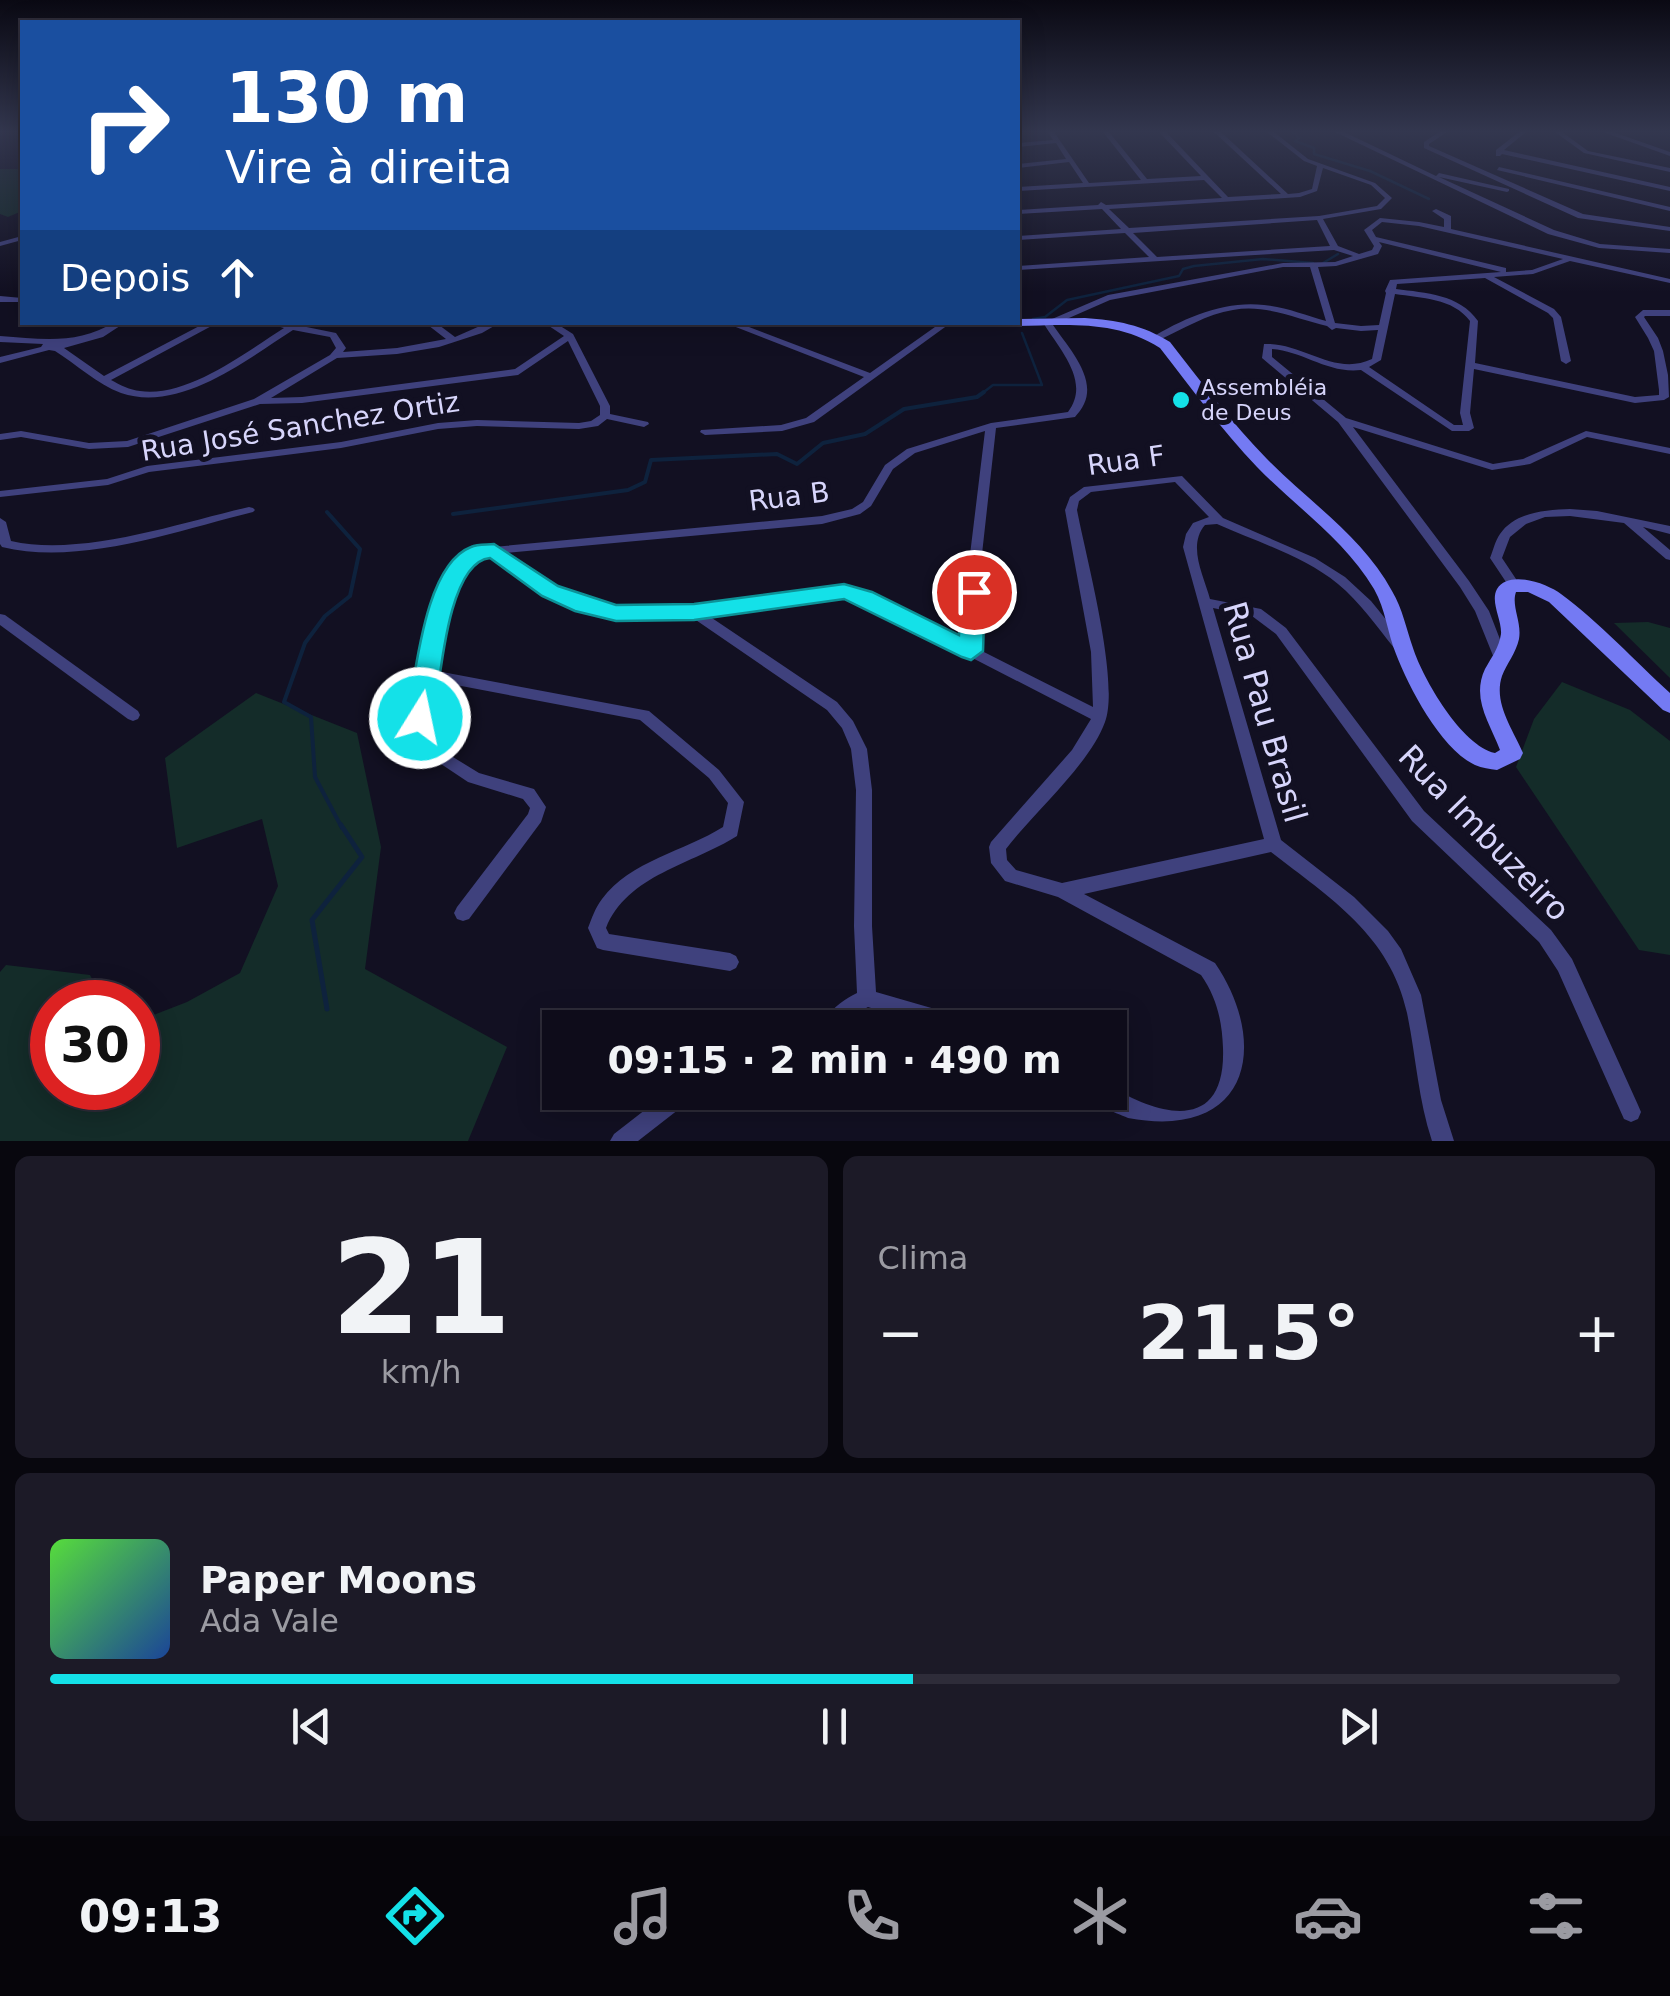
<!DOCTYPE html>
<html lang="pt">
<head>
<meta charset="utf-8">
<style>
  body { margin:0; font-family:"DejaVu Sans",sans-serif; background:#1c1a27; color:#f1f3f6; height:100vh; display:flex; flex-direction:column; font-size:38px; white-space:nowrap }
  * { box-sizing:border-box; margin:0 }
  p { font-size:32px; color:#9b9ba2 }
  .icon { flex:none; width:55px; height:55px; fill:none; stroke:currentColor; stroke-width:2; stroke-linecap:round; stroke-linejoin:round }
  .map { position:relative; height:1141px; overflow:hidden }
  .sheet { display:flex; flex-direction:column; gap:15px; padding:15px; background:#08070e; flex:1 }
  .sheet>* { flex:none }
  .banner { position:absolute; left:20px; top:20px; width:1000px; height:305px; border-radius:0px; box-shadow:0 5px 25px #0003,0 0 0 2px #2e2c39; background:#1a4fa0; color:#fff; overflow:hidden }
  .speed { position:absolute; left:30px; top:980px; display:flex; gap:20px; font-size:50px; font-weight:700; text-align:center }
  .speed>* { display:grid; place-content:center; width:130px; height:130px; border-radius:50%; background:#0e0c1a; box-shadow:0 5px 25px #0003,0 0 0 2px #2e2c39; line-height:1 }
  .speed .limit { border:15px solid #d22; background:#fff; color:#111 }
  .pin { position:absolute; display:grid; place-items:center; width:85px; height:85px; color:#fff; margin:-42px; border:5px solid #fff; border-radius:50%; box-shadow:0 2px 10px #0007 }
  .me { position:absolute; width:110px; margin:-55px; rotate:10deg; stroke-linejoin:round; filter:drop-shadow(0 0 8px #0008) }
  .turn { display:flex; align-items:center; gap:35px; height:210px; padding:0 40px; font-size:45px }
  .turn .icon { width:130px; height:130px; stroke-width:2.5 }
  .turn b { display:block; font-size:70px; line-height:85px }
  .then { display:flex; align-items:center; height:95px; padding:0 40px; background:#0003; gap:20px; font-size:38px }
  .big { font-size:75px; font-weight:800; line-height:1.1 }
  .sheet .tile { flex:1; display:flex; flex-direction:column; justify-content:center; gap:15px; min-width:0; padding:0 35px; border-radius:15px; background:#1c1a27 }
  .sheet .dial { align-items:center; gap:0 }
  .dial b { font-size:130px; line-height:1 }
  .song { display:flex; align-items:center; gap:30px }
  .cover { width:120px; height:120px; border-radius:15px; background:linear-gradient(135deg,hsl(110 70% 55%),hsl(220 70% 35%)) }
  .played { height:10px; border-radius:5px; background:linear-gradient(90deg,#14e1e8 55%,#2e2c39 55%) }
  .keys { display:flex; justify-content:space-around; direction:ltr }
  .heat { display:flex; justify-content:space-between; align-items:center; font-size:55px; direction:ltr }
  .sheet .tiles { flex:1; display:grid; gap:15px; grid-template-columns:1fr 1fr }
  .tile:last-child { grid-column:span 2 }
  .trip { position:absolute; left:542px; top:1010px; width:585px; height:100px; border-radius:0px; background:#0e0c1a; box-shadow:0 5px 25px #0003,0 0 0 2px #2e2c39; font-weight:800; line-height:100px; text-align:center }
  .tab-bar { display:flex; height:160px; justify-content:space-around; align-items:center; background:#06050a; color:#9b9ba2 }
  .tab-bar .icon { width:70px; height:70px }
  .tab-bar .on { color:#14e1e8 }
  .tab-bar b { font-size:45px; color:#f1f3f6 }
  .map>svg:first-child { display:block }
  .green { fill:#142c29 }
  .lines { fill:none; stroke-linecap:round; stroke-linejoin:round }
  .stream-far2 { stroke:#0e223d; stroke-width:2.5 }
  .stream-far1 { stroke:#0e223d; stroke-width:4 }
  .stream { stroke:#0e223d; stroke-width:5 }
  .minor { fill:#3f417d; fill-rule:evenodd }
  .secondary { fill:#747af3; fill-rule:evenodd }
  .route { fill:#14e1e8; stroke:#0d9297; stroke-width:2.5 }
  .poi-dot { fill:#14e1e8; stroke:#121022; stroke-width:4 }
  .labels { text-anchor:middle; stroke-width:10; stroke-linejoin:round; paint-order:stroke }
  .far-poi-label { font-size:22px; fill:#d7d5fb; stroke:#121022; text-anchor:start }
  .street-label { font-size:28px; fill:#d7d5fb; stroke:#121022 }
  .near-street-label { font-size:32px; fill:#d7d5fb; stroke:#121022 }
</style>
</head>
<body>
<div class="map">
<svg width="1670" height="1141" viewBox="0 0 1670 1141">
  <rect width="100%" height="100%" fill="#121022"/>
  <g class="green">
    <polygon points="0,169 22,169 22,211 8,217 0,214"/>
    <polygon points="1648,622 1670,628 1670,678 1614,623"/>
    <polygon points="1562,682 1630,710 1670,741 1670,955 1639,950 1516,767 1534,719"/>
    <polygon points="256,693 357,733 381,847 365,969 507,1047 468,1141 0,1141 0,972 6,965 90,975 104,1002 52,1002 52,1088 138,1088 138,1021 187,1002 240,973 278,886 262,819 177,848 165,758"/>
  </g>
  <g class="lines">
    <g class="stream-far2">
      <polyline points="1293,132 1299,138 1295,141 1314,148 1314,154 1370,171 1429,199"/>
      <polyline points="1323,263 1338,254"/>
      <polyline points="1033,319 1045,317 1067,300 1179,276 1183,269 1194,266 1263,259 1313,263"/>
      <polyline points="980,395 993,385 1042,385 1022,333"/>
    </g>
    <g class="stream-far1">
      <polyline points="327,512 360,549 350,596 325,616 305,643 284,702 311,717 315,777 342,828"/>
      <polyline points="453,514 628,490 645,482 651,460 777,454 797,464 823,443 865,434 904,409 977,397 984,392"/>
    </g>
    <polyline class="stream" points="327,1009 312,920 362,857 341,825"/>
    <g class="minor">
      <path d="M1048,132H1054L1089,183L1141,180L1103,132H1109L1147,179L1201,176L1159,132H1166L1228,197L1281,194L1214,132H1221L1288,194L1299,193L1312,189L1317,166L1304,161L1267,132H1274L1308,159L1375,183L1392,198L1381,209L1323,219L1338,246L1359,254L1372,250L1374,246L1364,230L1380,218L1419,222L1444,227V219L1432,211L1436,209L1451,216V229L1670,279V283L1570,261L1533,274L1494,277L1554,309L1561,317L1571,361L1566,364L1561,361L1553,318L1548,313L1485,278L1397,284L1396,289C1426,293 1459,294 1478,321L1475,363L1635,397L1659,395V390L1654,351L1648,338L1635,317L1643,310H1670V316H1645L1644,317L1658,338L1663,351L1668,375L1669,397L1664,400L1635,403L1474,369L1470,413L1474,428L1469,431H1452L1361,370C1328,374 1303,351 1272,349V357L1346,418L1493,464L1523,459L1586,431L1670,448V454L1587,437L1530,464L1492,470L1353,427L1469,581L1489,611L1508,660L1506,663H1496L1475,611L1460,587L1338,422L1262,358L1264,344C1303,342 1334,377 1372,359L1378,330L1361,331L1336,328L1332,330L1327,326C1297,319 1266,304 1233,310C1207,314 1183,329 1159,340L1151,338C1183,318 1226,300 1264,305C1285,307 1305,315 1326,321L1310,267H1283L1110,300L1053,325C1067,346 1097,377 1084,404C1082,409 1078,413 1075,417L996,428L981,563L978,649L1093,707L1091,652L1065,510L1070,497L1084,487L1182,476L1223,518L1315,558L1345,577L1371,601L1405,643L1407,646L1405,649H1395C1377,627 1360,602 1338,584C1304,556 1257,542 1217,524L1205,525C1187,546 1204,576 1210,599L1261,609L1286,628L1424,811L1551,930L1572,959L1638,1105L1641,1112L1638,1119L1631,1122L1624,1119L1558,971L1539,942L1412,821L1276,634L1252,616L1213,608L1281,840L1354,897L1388,931L1401,949L1421,995L1441,1100L1454,1141H1432C1418,1099 1416,1056 1407,1013C1390,935 1330,898 1271,852L1084,894L1215,963C1269,1042 1252,1141 1128,1118C1114,1112 1096,1106 1090,1092H1110V1086C1161,1117 1226,1133 1223,1048C1222,1021 1217,998 1201,975L1058,897L1005,881L991,863L989,847L991,842L1072,750L1091,719L860,600C816,589 751,607 706,614L837,702L853,721L867,749L872,790V926L876,992L966,1018L973,1021L975,1028H933L868,1007L857,1013L843,1028H820C827,1012 842,1000 857,993L854,926L856,790L851,749L842,728L827,710L690,616L658,619L622,618L581,609L545,594L491,554C446,559 443,637 437,671L649,711L719,770L744,802L737,836C693,864 627,875 606,928L609,934L730,953L736,956L739,962L736,968L730,971L603,950L597,948L588,928C592,918 595,908 602,899C630,861 685,851 723,827L728,803L709,778L640,720L435,681L428,718L434,738L448,754L479,773L534,789L546,807L541,822L469,919L463,921L457,919L454,913L457,907L528,814L530,808L523,799L468,782L438,762L422,744L414,718L437,599L448,572L472,549L822,516L852,509L863,502L885,465L907,449L991,423L1068,412C1091,382 1060,350 1044,324L1045,322L1108,295L1283,263L1335,262L1353,256L1334,250L1018,270V266L1149,257L1125,233L1018,240V236L1121,229L1102,209L1018,214V210L1098,205L1101,202L1106,205L1222,198L1204,180L1018,191V187L1083,183L1069,162L1018,168V164L1066,159L1056,143L1018,147V143L1053,140ZM1323,168L1371,185L1385,198L1377,206L1319,216L1129,228L1109,209L1300,197L1317,191ZM1317,220L1330,246L1157,257L1133,233ZM1382,222L1419,226L1563,259L1532,270L1506,272V268L1376,237L1372,230ZM1379,242L1501,272L1390,280L1385,291L1386,293L1379,325L1361,326L1335,323L1318,267L1336,266L1378,254L1382,246ZM1395,294C1421,298 1453,298 1470,321L1460,413L1463,425H1454L1369,367L1381,360ZM985,431L969,563L965,642C932,626 881,594 847,589C820,584 783,593 756,597C689,608 619,620 555,588C537,579 521,565 505,553L822,524L860,514L871,506L893,469L915,453ZM1175,482L1209,517L1193,523L1186,534L1183,547L1264,839L1062,883L1016,870L1007,860L1006,849C1034,812 1090,764 1105,722C1120,682 1086,557 1077,510L1079,501L1091,492Z"/>
      <polygon points="1335,132 1344,132 1436,176 1439,173 1509,189 1509,191 1507,192 1439,177 1554,230 1600,244 1670,249 1670,253 1599,248 1548,234"/>
      <polygon points="1439,132 1447,132 1429,144 1429,146 1583,214 1670,227 1670,231 1578,218 1424,148 1424,142"/>
      <polygon points="1519,132 1526,132 1504,150 1670,187 1670,191 1502,154 1500,156 1496,156 1496,150"/>
      <polygon points="1555,132 1562,132 1588,151 1670,168 1670,172 1584,153"/>
      <polygon points="1603,132 1613,132 1670,152 1670,156"/>
      <polygon points="1499,167 1670,207 1670,211 1497,170"/>
      <polygon points="22,236 22,240 0,246 0,242"/>
      <polygon points="0,296 22,298 22,302 0,302"/>
      <path d="M115,322H126L103,337L64,348L104,376L207,322H219L111,380C120,385 130,390 140,391C187,398 246,352 284,328L262,322H282L336,333L346,348L343,352L397,348L446,339L424,322H435L455,337L489,322H501L482,333L439,347L397,354L337,358L271,398L302,397L515,369L564,336L543,322H554L573,334L610,406V414L648,422L649,424L644,427L607,419L598,426L579,429L477,426L438,429L341,448L149,472L108,485L0,497V491L107,479L147,466L341,442L438,423L477,420L579,423L591,421L600,415V406L568,341L518,375L302,403L260,404L128,447L89,449L21,437L0,440V434L21,431L89,443L127,441L254,399L330,355L336,348L330,337L293,330C246,360 180,413 121,393C97,384 76,364 55,351L49,350L0,363V357L41,347L43,344L0,342V336C43,339 77,345 115,322Z"/>
      <polygon points="723,322 736,322 870,373 942,322 952,322 814,422 782,431 705,435 700,432 701,430 781,425 806,418 864,377"/>
      <path d="M249,507L253,508L255,510L253,512C176,531 80,566 2,547L0,544V518L6,522L11,541C82,557 179,523 249,507Z"/>
      <path d="M1570,509L1597,511L1670,526V534L1643,527L1670,550V560L1666,559L1624,523L1570,516L1545,517L1526,524L1510,537L1502,558L1520,585L1514,589L1510,588L1490,558C1493,551 1495,541 1500,534C1515,512 1545,510 1570,509Z"/>
      <polygon points="0,614 5,615 138,711 140,715 138,719 133,721 128,719 0,625"/>
      <polygon points="668,1092 695,1092 692,1099 638,1141 610,1141 614,1134"/>
    </g>
    <path class="secondary" d="M1085,318C1116,320 1143,325 1170,342C1201,382 1232,423 1267,459C1309,502 1363,537 1392,591C1403,610 1406,628 1413,648C1423,679 1462,746 1495,753L1500,750C1490,723 1471,699 1485,669C1491,658 1499,648 1501,634C1502,620 1490,602 1497,589C1509,569 1548,584 1561,594C1598,621 1636,662 1670,693V713L1663,710L1549,602L1528,592H1516C1511,606 1522,622 1519,639C1516,653 1507,663 1502,676C1493,703 1513,729 1523,753L1520,759L1497,770C1490,769 1482,768 1475,765C1441,749 1409,688 1396,654C1387,632 1386,610 1374,589C1345,540 1296,507 1257,467C1222,430 1191,388 1160,348C1111,316 1054,327 998,326L992,322H1018V319Z"/>
  </g>
  <linearGradient id="sky" x2="0" y2="1"><stop stop-color="#0a0913"/><stop offset="0.45" stop-color="#33374f"/><stop offset="1" stop-color="#33374f" stop-opacity="0"/></linearGradient>
  <rect width="1670" height="292" fill="url(#sky)"/>
  <path class="route" d="M494,544L558,586L616,605L694,604L844,584L872,592L959,635L962,592L974,584L985,592L983,651L971,660L962,657L844,599L694,620L616,621L575,611L542,596L490,558C447,562 440,683 434,718L430,725H411L407,718C416,674 424,565 471,547C478,544 487,545 494,544Z"/>
  <circle class="poi-dot" cx="1181" cy="400" r="10"/>
  <g class="labels">
    <g class="far-poi-label">
      <text x="1201" y="395">Assembléia<tspan x="1201" dy="25">de Deus</tspan></text>
    </g>
    <g class="street-label">
      <text transform="translate(300 426) rotate(-9)" y="10">Rua José Sanchez Ortiz</text>
      <text transform="translate(1126 460) rotate(-8)" y="10">Rua F</text>
      <text transform="translate(789 496) rotate(-7)" y="10">Rua B</text>
    </g>
    <g class="near-street-label">
      <text transform="translate(1265 712) rotate(74)" y="11">Rua Pau Brasil</text>
      <text transform="translate(1484 833) rotate(46)" y="11">Rua Imbuzeiro</text>
    </g>
  </g>
</svg>
<div class="speed"><div class="limit">30</div></div>
<div class="pin" style="left:974px;top:592px;background:#d93025"><svg class="icon" aria-label="arrive" viewBox="0 0 24 24"><path d="M6 21V4h12l-3 4 3 4H6"/></svg></div>
<svg class="me" style="left:420px;top:718px" viewBox="-20 -20 40 40"><circle r="17" fill="#14e1e8" stroke="#fff" stroke-width="3"/><path d="M0-11L8 9 0 5-8 9z" fill="#fff"/></svg>
<div class="trip">09:15 · 2 min · 490 m</div>
<div class="banner">
<div class="turn"><svg class="icon" aria-label="right" viewBox="0 0 24 24"><path d="M7 20v-9h11M14 6l5 5-5 5"/></svg><div><b>130 m</b>Vire à direita</div></div>
<div class="then">Depois<svg class="icon" aria-label="ahead" viewBox="0 0 24 24"><path d="M12 20V5M6 11l6-6 6 6"/></svg></div>
</div>
</div>
<section class="sheet">
<div class="tiles">
<div class="tile dial"><b>21</b><p>km/h</p></div>
<div class="tile"><p>Clima</p>
<div class="heat"><a>−</a><b class="big">21.5°</b><a>+</a></div>
</div>
<div class="tile">
<div class="song"><i class="cover"></i><div><b>Paper Moons</b><p>Ada Vale</p></div></div>
<div class="played"></div>
<div class="keys"><svg class="icon" aria-label="previous" viewBox="0 0 24 24"><path d="M18 5L8 12l10 7zM5 5v14"/></svg><svg class="icon" aria-label="pause" viewBox="0 0 24 24"><path d="M8 5v14M16 5v14"/></svg><svg class="icon" aria-label="next" viewBox="0 0 24 24"><path d="M6 5l10 7-10 7zM19 5v14"/></svg></div>
</div>
</div>
</section>
<nav class="tab-bar">
<b>09:13</b>
<svg class="icon on" aria-label="directions" viewBox="0 0 24 24"><path d="M12 3l9 9-9 9-9-9zM9 14v-3h6M13 9l2 2-2 2"/></svg>
<svg class="icon" aria-label="music" viewBox="0 0 24 24"><path d="M9 18V5l10-2v13"/><circle cx="6" cy="18" r="3"/><circle cx="16" cy="16" r="3"/></svg>
<svg class="icon" aria-label="phone" viewBox="0 0 24 24"><path d="M5 4h4l2 5-3 2q2 4 5 5l2-3 5 2v4C11 20 4 13 5 4z"/></svg>
<svg class="icon" aria-label="climate" viewBox="0 0 24 24"><path d="M12 3v18M4 7l16 10M4 17L20 7"/></svg>
<svg class="icon" aria-label="car" viewBox="0 0 24 24"><path d="M5 17H2v-5l4-1 3-4h7l3 4 3 1v5h-3M9 17h6M6 11h13"/><circle cx="7" cy="17" r="2"/><circle cx="17" cy="17" r="2"/></svg>
<svg class="icon" aria-label="filters" viewBox="0 0 24 24"><path d="M4 7h16M4 17h16"/><circle cx="9" cy="7" r="2"/><circle cx="15" cy="17" r="2"/></svg>
</nav>
</body>
</html>
